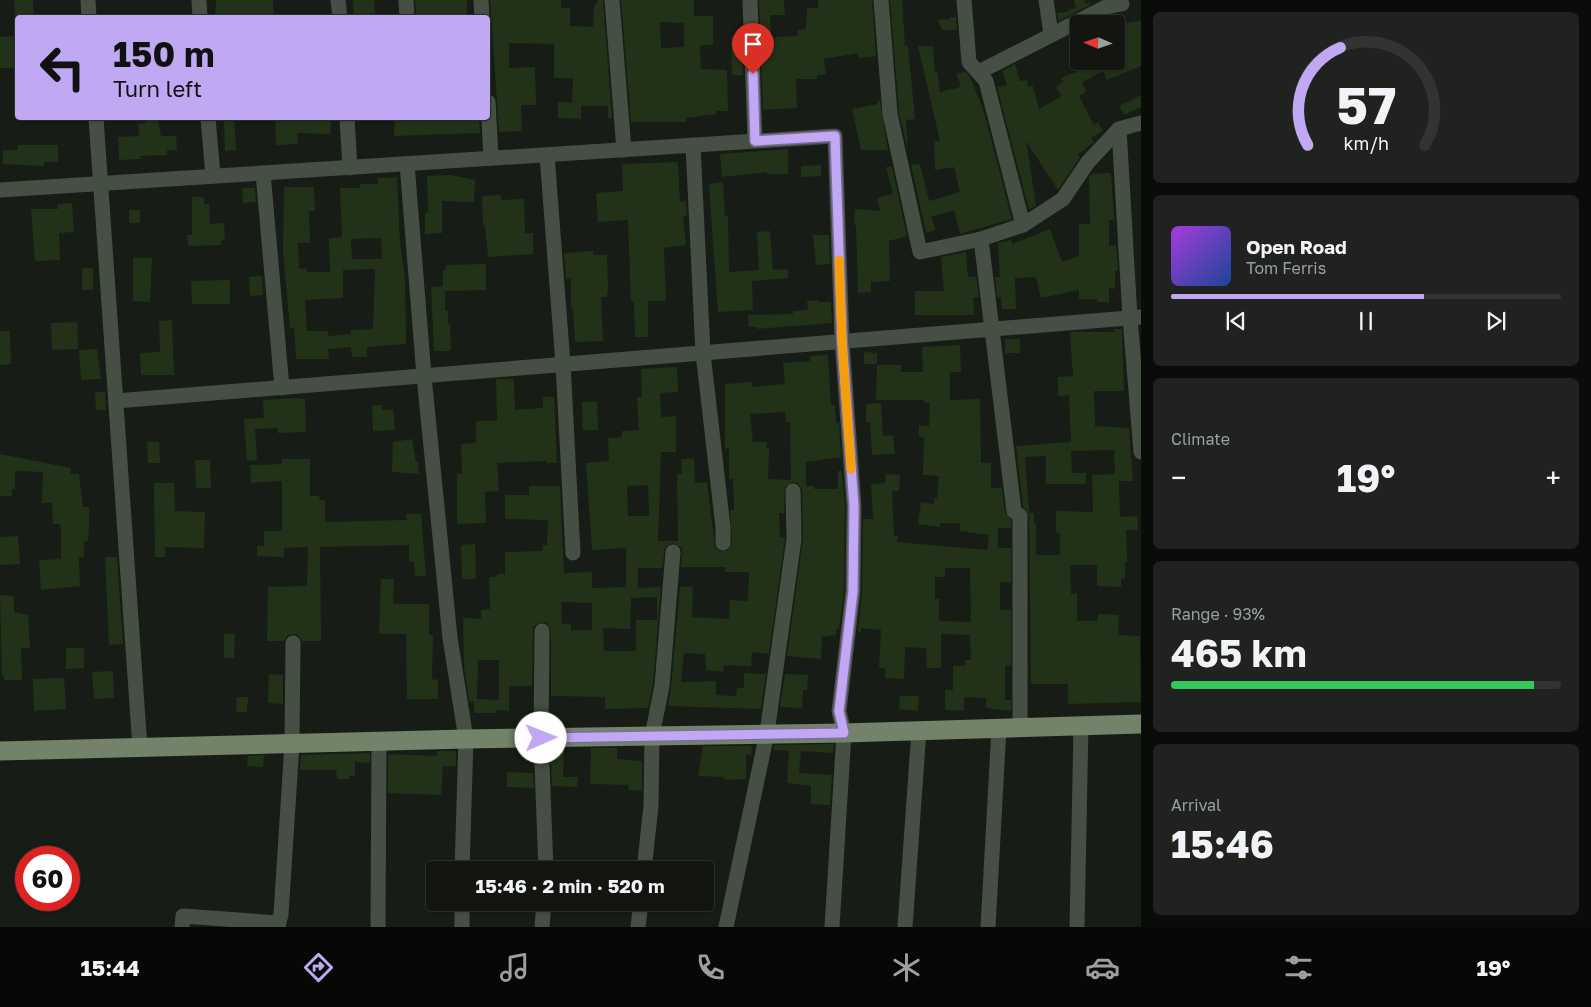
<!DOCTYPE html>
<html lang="en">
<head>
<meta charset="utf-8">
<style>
  body { margin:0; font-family:"Golos Text",sans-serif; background:#1f221e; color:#f1f3f6; height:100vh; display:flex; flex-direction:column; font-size:19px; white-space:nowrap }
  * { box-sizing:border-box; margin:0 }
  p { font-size:16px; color:#9c9f9f }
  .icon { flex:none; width:28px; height:28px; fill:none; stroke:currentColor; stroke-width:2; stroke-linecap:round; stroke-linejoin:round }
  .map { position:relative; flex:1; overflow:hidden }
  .panel { display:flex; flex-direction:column; gap:12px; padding:12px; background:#0a0c09; width:450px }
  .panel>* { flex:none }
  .guide { position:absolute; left:15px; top:15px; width:475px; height:105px; border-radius:5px; box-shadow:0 1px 4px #0004,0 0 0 1px #313430; background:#c1a8f3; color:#111; overflow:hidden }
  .needle { width:32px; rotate:272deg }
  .tools { position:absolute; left:1070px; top:15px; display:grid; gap:10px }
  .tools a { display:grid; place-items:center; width:55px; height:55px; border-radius:5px; background:#121510; box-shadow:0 1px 4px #0004,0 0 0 1px #313430; font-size:25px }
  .speed { position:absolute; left:15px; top:846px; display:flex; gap:10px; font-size:25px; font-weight:700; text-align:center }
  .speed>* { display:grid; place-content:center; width:65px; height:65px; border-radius:50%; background:#121510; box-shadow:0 1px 4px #0004,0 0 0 1px #313430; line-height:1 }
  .speed .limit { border:8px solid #d22; background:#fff; color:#111 }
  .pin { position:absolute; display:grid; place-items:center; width:42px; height:42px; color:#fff; margin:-51px -21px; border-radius:50% 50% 50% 0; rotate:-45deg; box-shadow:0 0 5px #0007 }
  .pin .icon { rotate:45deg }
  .me { position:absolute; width:55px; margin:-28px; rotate:89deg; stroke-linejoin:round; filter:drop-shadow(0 0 4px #0008) }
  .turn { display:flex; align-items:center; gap:18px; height:105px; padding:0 15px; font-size:22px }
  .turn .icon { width:65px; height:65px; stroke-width:2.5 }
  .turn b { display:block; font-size:35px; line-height:42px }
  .big { font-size:38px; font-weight:700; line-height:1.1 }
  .panel .widget { flex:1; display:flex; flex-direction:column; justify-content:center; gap:8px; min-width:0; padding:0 18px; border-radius:8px; background:#1f221e }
  .panel .dial { align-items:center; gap:0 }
  .dial svg { height:130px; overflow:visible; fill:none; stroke:#313430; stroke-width:7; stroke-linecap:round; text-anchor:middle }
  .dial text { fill:#f1f3f6; stroke:none }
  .song { display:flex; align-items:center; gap:15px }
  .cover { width:60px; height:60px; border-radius:8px; background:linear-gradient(135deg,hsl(280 70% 55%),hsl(220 70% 35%)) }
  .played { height:5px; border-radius:2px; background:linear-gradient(90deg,#c1a8f3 65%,#313430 65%) }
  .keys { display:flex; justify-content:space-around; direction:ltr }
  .heat { display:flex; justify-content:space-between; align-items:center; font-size:28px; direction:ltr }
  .charge { height:8px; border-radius:4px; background:linear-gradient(90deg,#34c759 93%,#313430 0) }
  .trip { position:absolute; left:426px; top:861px; width:288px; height:50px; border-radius:5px; background:#121510; box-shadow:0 1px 4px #0004,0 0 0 1px #313430; font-weight:700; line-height:50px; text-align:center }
  .menu { display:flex; height:80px; justify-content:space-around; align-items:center; background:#070806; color:#9c9f9f }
  .menu .icon { width:35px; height:35px }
  .menu .active { color:#c1a8f3 }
  .menu b { font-size:22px; color:#f1f3f6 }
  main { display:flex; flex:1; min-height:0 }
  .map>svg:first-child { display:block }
  .building { fill:#213218; fill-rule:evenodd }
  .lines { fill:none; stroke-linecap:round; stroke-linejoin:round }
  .minor { stroke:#464f43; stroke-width:15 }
  .major { stroke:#72836a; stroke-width:19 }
  .route-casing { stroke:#7d6d9e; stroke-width:12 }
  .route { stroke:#c1a8f3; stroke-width:9 }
  .slow { stroke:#f59e0b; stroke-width:9 }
</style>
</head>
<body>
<main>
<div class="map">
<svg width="1141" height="927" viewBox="0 0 1141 927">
  <rect width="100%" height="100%" fill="#181c16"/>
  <g class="building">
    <polygon points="14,0 33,0 34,18 15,18"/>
    <polygon points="216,0 273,0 274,18 215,18"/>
    <polygon points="353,0 374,0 375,13 368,14 368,18 354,18"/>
    <polygon points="415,0 467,0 467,18 416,18"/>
    <polygon points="490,0 561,0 561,8 570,8 570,26 593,27 594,7 598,0 603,0 612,118 608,118 608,106 581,106 581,119 558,118 558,102 572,103 573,78 554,78 554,44 509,43 509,68 535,67 536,105 521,105 522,131 499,132"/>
    <path d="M621,0H694V16H713V45H700L701,69L727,70L728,111H716V114L686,118V122H631ZM660,22L684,23V47L661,48Z"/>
    <polygon points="759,0 784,0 785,15 770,15 771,37 798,36 798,30 806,29 807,8 818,8 818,0 872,0 876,56 858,58 858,53 824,59 826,74 817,75 817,79 796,79 797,108 763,110"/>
    <polygon points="890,0 902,0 905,46 908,46 915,119 906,120 908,150 899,113"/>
    <polygon points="1074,0 1083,0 1086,4 1090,2 1091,4 1059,21 1057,13 1066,12 1076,7"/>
    <polygon points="950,17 956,17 957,30 942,30 938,20 950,19"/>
    <polygon points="1141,21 1141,66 1107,80 1103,71 1082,82 1086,92 1079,96 1094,125 1098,122 1103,131 1091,138 1094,142 1078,155 1080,157 1058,190 1026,141 1036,205 1029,210 997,87 1007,85 1002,71 1015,64 1020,81 1027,80 1028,87 1033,86 1039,109 1062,96 1056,87 1063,82 1061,78 1093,65 1091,61 1116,61 1116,24"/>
    <polygon points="17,36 17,68 0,68 0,37"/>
    <polygon points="731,37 742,37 743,75 732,75"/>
    <polygon points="918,46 933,46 935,72 937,72 940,92 961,87 956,73 966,72 970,77 984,112 1012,219 960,234 954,210 931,217 936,230 926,233 911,165 920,164 929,201 960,192 954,167 935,170 934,141 940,141"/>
    <polygon points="1141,95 1141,107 1124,115 1119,106"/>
    <polygon points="877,101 880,101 888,150 861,150 852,109 878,104"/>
    <polygon points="145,118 158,118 161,136 176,136 177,150 167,150 167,155 140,156 141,159 119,160 118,137 139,136 138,124 146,123"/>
    <polygon points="224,118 234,118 236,150 225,151"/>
    <polygon points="275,118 327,118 327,120 331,120 330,134 297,133 298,144 276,145"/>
    <polygon points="395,118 479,118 480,133 394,136"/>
    <polygon points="18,145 58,145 58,162 44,162 44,166 3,164 3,150 18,150"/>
    <polygon points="788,149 788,174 767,174 767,172 722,177 720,154"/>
    <polygon points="678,162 680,202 686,201 687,216 683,216 686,245 664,248 666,301 648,301 648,337 635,337 634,301 631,301 628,220 598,222 596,193 623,191 622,164"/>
    <polygon points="821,165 821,176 801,177 801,166"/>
    <polygon points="886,167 892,167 907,236 889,241 890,281 871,282 871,292 858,293 856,225 854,225 855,209 880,211 877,198 893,194"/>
    <polygon points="1111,173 1114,220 1109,220 1109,246 1116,245 1118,271 1115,271 1115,289 1109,288 1109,302 1097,302 1097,299 1079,299 1079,290 1041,298 1036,277 1015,278 1016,309 1002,309 1001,297 997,297 995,277 1000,277 998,243 1011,240 1012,244 1050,229 1062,262 1079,256 1079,224 1090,224 1089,177 1092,174"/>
    <polygon points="450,175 475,180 474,202 442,201 442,233 425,234 425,213 428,213 427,176"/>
    <path d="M397,177L400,244L405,278L406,344L367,347V357H352L351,347L328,349L329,359H296L294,328H290L283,251L284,187H314L315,211H309L310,243H298L299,269L307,268V272H330L329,238L342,237L340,188H360V184H378V178ZM381,238L382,259H352L351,239ZM375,269L373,329L351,330V334L328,336V331H307L305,300L343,298V270Z"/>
    <polygon points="723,182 725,216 728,216 729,272 759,270 757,232 770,231 773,270 788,269 788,278 752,281 753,310 718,312 709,184"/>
    <polygon points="242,188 255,188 256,202 243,203"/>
    <polygon points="501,195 501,200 524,199 525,233 533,233 533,254 488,257 485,225 483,225 482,196"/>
    <polygon points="192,197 204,197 204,204 209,204 210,224 224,223 225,240 221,240 221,245 188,246 187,235 192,235"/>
    <polygon points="72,203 74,232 59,233 60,260 35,261 31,209 58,209 57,204"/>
    <rect x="129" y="210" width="11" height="13"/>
    <polygon points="813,235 829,235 830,264 816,265"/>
    <polygon points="593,251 594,255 607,255 608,289 607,297 601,297 603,341 575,342 573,309 571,309 571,278 566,279 564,253"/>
    <polygon points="966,252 968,277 976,277 979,297 973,297 974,315 915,315 915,291 944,291 941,257"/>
    <polygon points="133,258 152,258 150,302 133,301"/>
    <polygon points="486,264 486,290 445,291 445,311 448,311 448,324 450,324 451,351 434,351 431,287 443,286 443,270 446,270 446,265"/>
    <rect x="82" y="268" width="11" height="22"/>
    <polygon points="262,276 263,295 250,296 249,277"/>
    <polygon points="230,280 230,304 192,304 191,281"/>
    <polygon points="818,300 818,302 831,302 832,323 757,329 757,327 749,327 748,315 793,314 793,311 808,310 807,301"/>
    <polygon points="172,320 174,375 141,375 140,353 160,352 159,321"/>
    <polygon points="77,322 78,349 52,350 51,323"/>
    <path d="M1114,329H1122L1124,391H1094L1095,426L1129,428L1133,481H1119L1120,517L1137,516L1138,530H1126L1127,562H1125V579H1121V587L1097,586V565H1070L1071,594H1077V621H1097L1098,614L1119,615L1118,635L1140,636L1141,702L1068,704V684H1031L1029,516L1023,506L1016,446L1071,442L1069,395L1058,396V377L1073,376L1070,332H1114ZM1114,450L1115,474L1092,475L1093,512L1056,511V532L1060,534V555H1036V524H1034V513H1029L1025,457L1046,456V484H1086V473H1072L1071,451Z"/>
    <polygon points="0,331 10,331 11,364 0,365"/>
    <rect x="1005" y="339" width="15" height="14"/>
    <path d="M960,345L961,372H950V400L980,399L981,463H991V488H1002L1005,512L1011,520V528H998V548H1011V583L1000,582V610H1011V666H1005V700H1011V711L986,708V698L964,697V711L945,710V690H953V666H965V660H971L970,635L941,634V668H927L926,648L905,647L904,679L885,678V668H879L881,630L861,628V632L858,631L862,591L863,519H873L871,484L885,483L886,474L900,475L899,491H892L894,536H898L897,542L987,550L989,535L960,531V523H940V527L918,524L921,502L934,504V498H937L939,476L923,475L924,437H919V426H929L930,403H924V400H876L877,365H901V372H923L922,347ZM945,568H970L971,622L939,621V599H935V577H945Z"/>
    <polygon points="97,349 101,379 81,380 79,350"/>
    <polygon points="864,352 877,353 877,364 864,364"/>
    <path d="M828,355L831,405H835L836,423L839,422L841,457L806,462V486H814V489H838V471H842L845,506L844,590L839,630L836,629V635L822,637L821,659L787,656L803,539L802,490L798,483L792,482L785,487L784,513H779L780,537L785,538L769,654L752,652L751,666L724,665L723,672L706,670L705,654L684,653L681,682L716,681V695L736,696L737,688H744V673L766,674L761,709L668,706L671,687L680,587L693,586L692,617L729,619L730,600L748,601L749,572H725V567H681L682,548L673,543L665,547L662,568H638V588L661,587L653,685L648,708L605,709V697L551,696V631L547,623L542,622L534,626L533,631L532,686H509V711L496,710V713H474V701H469L464,667L463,618L481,619V610L490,609L489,577H497V574H505V552L543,551V545H547L548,520L505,519V495H529V486H560L564,573L592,572V588L626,587V548L592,550L586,463L609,461L608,438L622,437V431L639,430L637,397H642L641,369L677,367L678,392L660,393L661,417L676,416V452H661L658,541H678L677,474H682L681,459L694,458L695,483L707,482L715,547L719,551H727L732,543L730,510H734L733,479H729V448L725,449V384L752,382V387L785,384L783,363L810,361V356ZM785,412L786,422H790L791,480L768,479L769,448H766L767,442H753L750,414ZM648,485L649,516H628L627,486ZM657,597V620H636V651H604L603,628L630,629L631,598ZM561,602L592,603V630H571V624H562ZM478,660H499V700L477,699Z"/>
    <polygon points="496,379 514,379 515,410 543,408 543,397 554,397 557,463 546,463 546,461 497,463 499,491 485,492 486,523 457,524 457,474 462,474 461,444 476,443 476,421 497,421"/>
    <polygon points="95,392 105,392 106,410 96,410"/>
    <polygon points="294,398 305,399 306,432 278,433 278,428 255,429 257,460 247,461 244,419 264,418 263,400"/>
    <polygon points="582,402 597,402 598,430 583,430"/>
    <polygon points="881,403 883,436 893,435 895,454 872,455 870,422 866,422 866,404"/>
    <polygon points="372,405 382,405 382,410 393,409 395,430 373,431"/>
    <polygon points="412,439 416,462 418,462 419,474 392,472 393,442"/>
    <polygon points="147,442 159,442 160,463 148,463"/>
    <polygon points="0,454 71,468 70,474 79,474 83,507 89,507 89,527 88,541 84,541 84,557 79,557 80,586 41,590 39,560 61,559 61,527 59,524 53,524 52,503 42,503 43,472 15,471 15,489 12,489 12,496 0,496"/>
    <polygon points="282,459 310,459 310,496 319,496 320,500 325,500 325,522 407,520 406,514 421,514 426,576 415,576 414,562 409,562 409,545 320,547 321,641 302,641 298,635 293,634 288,635 284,641 267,641 268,587 307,586 308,547 284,548 284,557 257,556 257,546 264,546 264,531 282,531 282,481 251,483 250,465 282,464"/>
    <polygon points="195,460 210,460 211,488 196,488"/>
    <polygon points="154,483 174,483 175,511 205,512 204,548 165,547 165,557 155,557"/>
    <polygon points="18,536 20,564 0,565 0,537"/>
    <polygon points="475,544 476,579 462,579 461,545"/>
    <polygon points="105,557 117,557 123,644 109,645"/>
    <polygon points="381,579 394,579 393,604 429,604 429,635 433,635 432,679 438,680 438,699 407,699 406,634 379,634"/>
    <polygon points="0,595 14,596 14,612 28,615 30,648 21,648 22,680 4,680 4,676 2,676"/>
    <polygon points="224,634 235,634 234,658 224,658"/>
    <polygon points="66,648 84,648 84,668 66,669"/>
    <polygon points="113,671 114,698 94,699 92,672"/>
    <polygon points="269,674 283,675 283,704 268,703"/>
    <polygon points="785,674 808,675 807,690 803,690 802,708 780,707"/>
    <polygon points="64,678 66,709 34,711 33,679"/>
    <polygon points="900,696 919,696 918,711 899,709"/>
    <polygon points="237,697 248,697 247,712 236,712"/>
    <polygon points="834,744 833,753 801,751 799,773 832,775 830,805 811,804 811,786 787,783 789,751 773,750 774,745"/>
    <polygon points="703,746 752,746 751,755 746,754 746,779 724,780 724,777 698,776"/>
    <polygon points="591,748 617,748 617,759 642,761 642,791 628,790 629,785 590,784"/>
    <polygon points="551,749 564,749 563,777 578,777 577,787 552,786"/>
    <polygon points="437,751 456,751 456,766 443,766 441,795 388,793 388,754 437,756"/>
    <polygon points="370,753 370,763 355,762 355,776 349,776 349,779 337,779 336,770 300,770 301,755"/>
    <polygon points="264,755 263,767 247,766 248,756"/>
    <polygon points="507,772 533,773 534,788 507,787"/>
  </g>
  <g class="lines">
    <g class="minor">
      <polyline points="88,0 89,18"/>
      <polyline points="199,0 200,18"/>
      <polyline points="338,0 340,18"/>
      <polyline points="406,0 407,18"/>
      <polyline points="481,0 482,18"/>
      <polyline points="612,0 624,150"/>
      <polyline points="750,0 755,141"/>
      <polyline points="881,0 890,114 920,252 981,239"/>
      <polyline points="964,0 969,62 986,81 1023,225 981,239 1014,511 1020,516 1020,727"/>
      <polyline points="1046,0 1051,34"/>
      <polyline points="979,72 1106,7 1122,4"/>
      <polyline points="488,102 491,158"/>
      <polyline points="96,118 140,748"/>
      <polyline points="208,118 213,176"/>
      <polyline points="347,118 350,168"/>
      <polyline points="1141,123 1119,129 1130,318 1141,452"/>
      <polyline points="693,145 703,353 723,527 723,543"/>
      <polyline points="547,155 563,364 573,553"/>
      <polyline points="407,164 424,376 450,638 466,739 462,870"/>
      <polyline points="263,173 282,388"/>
      <polyline points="0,190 835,136 842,341 854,506 853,591 839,711 844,733 832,927"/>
      <polyline points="1023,225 1063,199 1088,162 1119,129"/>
      <polyline points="116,401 1141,317"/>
      <polyline points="542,631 541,738 546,870"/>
      <polyline points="644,870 651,806 652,736 662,686 673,552"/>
      <polyline points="182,927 183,916 278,923"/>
      <polyline points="278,927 281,914 292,744 293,643"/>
      <polyline points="378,927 379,742"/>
      <polyline points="462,927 462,902"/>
      <polyline points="542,927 544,902"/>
      <polyline points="638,927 641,902"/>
      <polyline points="726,927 767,733 794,539 793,491"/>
      <polyline points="905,927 919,730"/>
      <polyline points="988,927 999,728"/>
      <polyline points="1077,927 1081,726"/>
    </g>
    <polyline class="major" points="0,751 466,739 844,733 1141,724"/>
  </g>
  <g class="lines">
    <g class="route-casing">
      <polyline id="route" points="541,738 844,733 839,711 853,591 854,506 842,341 835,136 755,141 753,74"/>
    </g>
    <use href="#route" class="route"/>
    <polyline class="slow" points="839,260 842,341 851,469"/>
  </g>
</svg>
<div class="tools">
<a><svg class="needle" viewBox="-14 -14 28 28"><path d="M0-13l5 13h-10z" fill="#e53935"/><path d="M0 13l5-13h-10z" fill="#9c9f9f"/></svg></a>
</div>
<div class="speed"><div class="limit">60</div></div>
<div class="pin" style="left:753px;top:74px;background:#d93025"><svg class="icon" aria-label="arrive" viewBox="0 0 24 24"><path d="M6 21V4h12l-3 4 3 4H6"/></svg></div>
<svg class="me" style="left:541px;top:738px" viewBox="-20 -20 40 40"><circle r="19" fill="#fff"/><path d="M0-13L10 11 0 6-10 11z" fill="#c1a8f3"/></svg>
<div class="trip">15:46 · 2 min · 520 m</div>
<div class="guide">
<div class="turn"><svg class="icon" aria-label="left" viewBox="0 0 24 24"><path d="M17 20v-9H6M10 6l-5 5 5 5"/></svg><div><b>150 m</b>Turn left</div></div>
</div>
</div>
<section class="panel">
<div class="widget dial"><svg viewBox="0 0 100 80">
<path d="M14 69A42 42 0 1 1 86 69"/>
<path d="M14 69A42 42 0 0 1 34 9" stroke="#c1a8f3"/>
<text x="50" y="56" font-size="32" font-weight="700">57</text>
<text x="50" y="72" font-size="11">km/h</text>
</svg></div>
<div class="widget">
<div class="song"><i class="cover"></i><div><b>Open Road</b><p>Tom Ferris</p></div></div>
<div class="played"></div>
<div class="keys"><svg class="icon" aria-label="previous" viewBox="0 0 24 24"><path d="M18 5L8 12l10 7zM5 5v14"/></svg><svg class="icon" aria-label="pause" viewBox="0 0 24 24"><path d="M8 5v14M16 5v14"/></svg><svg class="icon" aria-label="next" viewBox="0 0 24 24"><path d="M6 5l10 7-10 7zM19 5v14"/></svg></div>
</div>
<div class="widget"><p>Climate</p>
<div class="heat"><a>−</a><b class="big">19°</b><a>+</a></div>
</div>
<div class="widget"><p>Range · 93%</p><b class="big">465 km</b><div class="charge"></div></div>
<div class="widget"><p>Arrival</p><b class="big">15:46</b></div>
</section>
</main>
<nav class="menu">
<b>15:44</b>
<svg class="icon active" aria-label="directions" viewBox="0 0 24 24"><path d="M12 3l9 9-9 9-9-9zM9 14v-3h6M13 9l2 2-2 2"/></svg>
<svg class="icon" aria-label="music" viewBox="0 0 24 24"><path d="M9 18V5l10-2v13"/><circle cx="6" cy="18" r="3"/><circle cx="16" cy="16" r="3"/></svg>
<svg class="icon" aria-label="phone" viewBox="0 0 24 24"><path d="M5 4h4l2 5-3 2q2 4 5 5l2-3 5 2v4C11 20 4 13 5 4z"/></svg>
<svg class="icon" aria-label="climate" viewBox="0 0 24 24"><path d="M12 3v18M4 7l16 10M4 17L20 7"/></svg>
<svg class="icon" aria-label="car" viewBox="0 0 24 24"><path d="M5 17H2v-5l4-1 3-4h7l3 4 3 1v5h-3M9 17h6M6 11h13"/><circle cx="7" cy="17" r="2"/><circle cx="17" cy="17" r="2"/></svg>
<svg class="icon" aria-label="filters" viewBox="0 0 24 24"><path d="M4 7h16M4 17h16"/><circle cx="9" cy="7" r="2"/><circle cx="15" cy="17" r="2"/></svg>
<b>19°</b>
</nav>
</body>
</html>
